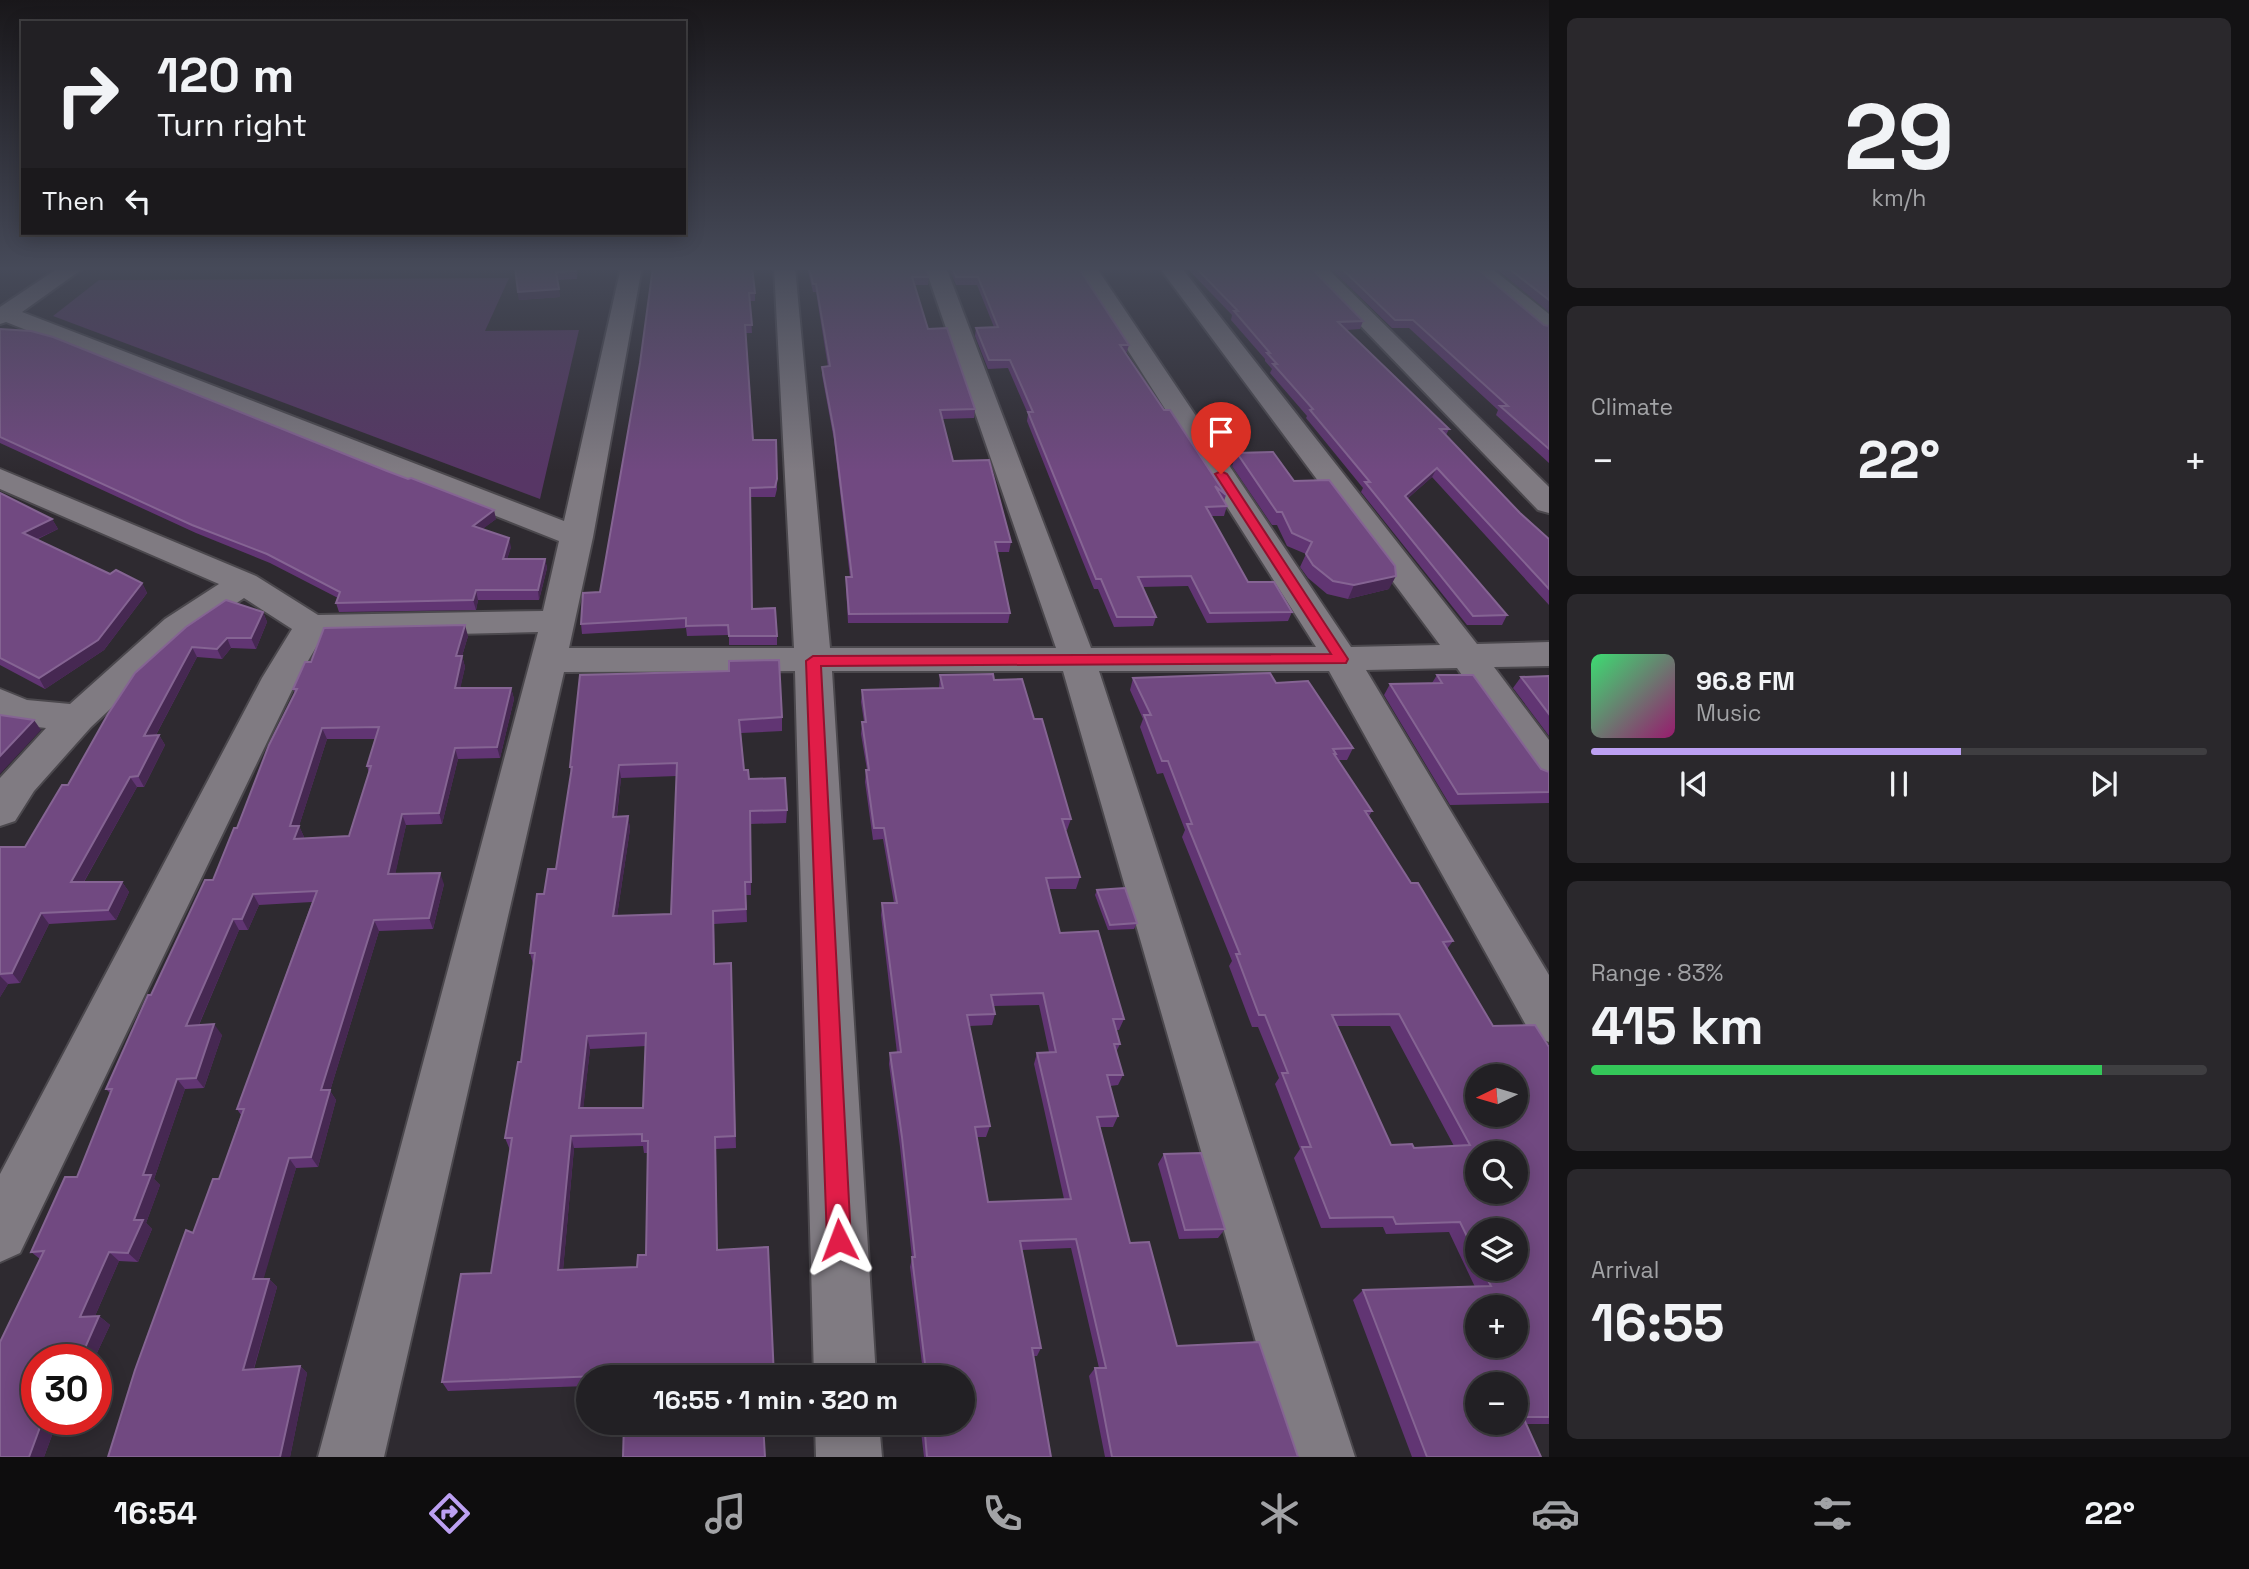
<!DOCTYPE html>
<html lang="en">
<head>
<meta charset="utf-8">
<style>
  body { margin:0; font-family:"Space Grotesk",sans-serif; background:#2a282c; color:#f1f3f6; height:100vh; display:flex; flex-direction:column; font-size:26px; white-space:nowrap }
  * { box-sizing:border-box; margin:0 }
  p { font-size:23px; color:#a2a3a6 }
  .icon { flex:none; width:38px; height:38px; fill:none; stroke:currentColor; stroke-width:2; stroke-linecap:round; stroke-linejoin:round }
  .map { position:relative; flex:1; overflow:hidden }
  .panel { display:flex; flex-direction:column; gap:18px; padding:18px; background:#131214; width:700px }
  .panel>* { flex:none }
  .banner { position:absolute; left:21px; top:21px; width:665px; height:214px; border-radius:0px; box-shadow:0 4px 18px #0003,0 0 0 2px #3f3e41; background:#222024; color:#f1f3f6; overflow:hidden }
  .needle { width:46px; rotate:265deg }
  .fabs { position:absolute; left:1465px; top:1064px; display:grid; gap:14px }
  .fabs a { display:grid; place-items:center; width:63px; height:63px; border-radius:50%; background:#222024; box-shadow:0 4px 18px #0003,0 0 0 2px #3f3e41; font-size:35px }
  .speed { position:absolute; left:21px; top:1344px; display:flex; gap:14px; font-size:35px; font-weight:700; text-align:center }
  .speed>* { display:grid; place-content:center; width:91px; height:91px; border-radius:50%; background:#222024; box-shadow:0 4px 18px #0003,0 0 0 2px #3f3e41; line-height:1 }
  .speed .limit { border:10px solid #d22; background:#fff; color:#111 }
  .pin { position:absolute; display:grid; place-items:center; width:60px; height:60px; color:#fff; margin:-72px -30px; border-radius:50% 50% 50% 0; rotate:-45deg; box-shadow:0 0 7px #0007 }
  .pin .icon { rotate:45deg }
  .me { position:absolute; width:77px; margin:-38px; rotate:357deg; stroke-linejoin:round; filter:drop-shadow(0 0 5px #0008) }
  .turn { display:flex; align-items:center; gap:24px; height:147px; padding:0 21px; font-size:32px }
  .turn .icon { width:91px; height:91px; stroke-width:2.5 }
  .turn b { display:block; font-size:49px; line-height:60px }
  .then { display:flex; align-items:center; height:66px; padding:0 21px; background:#0003; gap:14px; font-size:26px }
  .big { font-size:52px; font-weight:700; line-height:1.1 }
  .panel .tile { flex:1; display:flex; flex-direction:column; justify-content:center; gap:10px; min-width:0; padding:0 24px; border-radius:10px; background:#2a282c }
  .panel .dial { align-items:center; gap:0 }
  .dial b { font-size:91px; line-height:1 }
  .song { display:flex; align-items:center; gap:21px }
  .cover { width:84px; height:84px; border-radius:10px; background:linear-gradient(135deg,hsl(140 70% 55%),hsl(320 70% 35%)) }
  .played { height:7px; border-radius:4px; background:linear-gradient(90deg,#bca0f2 60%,#3f3e41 60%) }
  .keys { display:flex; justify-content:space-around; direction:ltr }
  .heat { display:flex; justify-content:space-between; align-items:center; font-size:38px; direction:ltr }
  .charge { height:10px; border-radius:5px; background:linear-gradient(90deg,#34c759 83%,#3f3e41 0) }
  .trip { position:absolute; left:576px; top:1365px; width:399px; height:70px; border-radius:35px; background:#222024; box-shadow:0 4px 18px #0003,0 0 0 2px #3f3e41; font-weight:700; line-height:70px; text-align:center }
  .dock { display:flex; height:112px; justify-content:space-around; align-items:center; background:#0e0d0e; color:#a2a3a6 }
  .dock .icon { width:49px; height:49px }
  .dock .active { color:#bca0f2 }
  .dock b { font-size:32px; color:#f1f3f6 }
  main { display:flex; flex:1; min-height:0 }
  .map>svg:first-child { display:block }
  .green { fill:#573665 }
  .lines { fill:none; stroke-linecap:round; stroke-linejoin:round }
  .minor-casing { stroke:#4b484d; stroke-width:4 }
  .minor { fill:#807b82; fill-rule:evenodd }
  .wall { fill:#613573; fill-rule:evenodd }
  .shaded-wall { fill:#462852 }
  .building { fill:#714981; stroke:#856493; stroke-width:2; fill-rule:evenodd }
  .route { fill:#e11d48; stroke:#92132f; stroke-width:2 }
</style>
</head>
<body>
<main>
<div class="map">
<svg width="1549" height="1457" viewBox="0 0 1549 1457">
  <rect width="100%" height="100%" fill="#2e2a30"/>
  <polygon class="green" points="509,278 485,331 579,330 540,499 53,316 99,280"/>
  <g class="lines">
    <g class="minor-casing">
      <g id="minor">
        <polygon points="60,267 85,267 22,312 564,521 621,267 642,267 593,537 569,648 794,648 774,267 795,267 830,648 1056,648 925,267 946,267 1091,648 1316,647 1075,267 1096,267 1351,647 1440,645 1159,267 1181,267 1477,644 1549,642 1549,666 1494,667 1549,740 1549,783 1535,779 1457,668 1366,670 1549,975 1549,1042 1532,1036 1329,671 1099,671 1355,1457 1289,1457 1063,671 832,671 876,1377 814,1377 795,671 564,672 384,1457 318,1457 538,632 322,637 298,678 20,1253 0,1262 0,1174 262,678 292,629 244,598 189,635 91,727 34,791 15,821 0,826 0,778 46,728 20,725 0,718 0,689 27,700 70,704 165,619 219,584 0,489 0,469 256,576 318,615 543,611 559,541 6,322 0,324 0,307"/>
        <polygon points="1304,267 1326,267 1549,487 1549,513 1538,510"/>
        <polygon points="1467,267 1490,267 1549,314 1549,333 1541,331"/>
        <polygon points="815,1423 879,1423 882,1457 816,1457"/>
      </g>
    </g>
    <use href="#minor" class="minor"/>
  </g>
  <g class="wall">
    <polygon points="515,267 578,267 577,279 557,280 560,297 519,300"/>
    <polygon points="653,267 755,293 755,301 750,301 752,333 746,333 753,440 777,479 777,489 775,497 750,497 752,609 777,636 777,645 729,645 729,635 687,636 686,628 582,634 581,624 600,592 640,363"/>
    <polygon points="807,267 926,267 929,277 928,285 915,285 928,329 975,409 974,418 942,419 953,461 1011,542 1009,552 997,552 1010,613 1008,623 848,623 846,587 846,577 850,577 834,440 822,375 822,367 828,367 816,292 813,292"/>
    <polygon points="948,267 1078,267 1129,345 1126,354 1164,410 1226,495 1224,501 1227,506 1224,516 1211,516 1248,582 1292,612 1288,621 1207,623 1188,586 1142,587 1156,617 1153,626 1114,627 1098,589 1094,589 1083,562 1027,421 1028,414 1008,368 988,369 975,336 976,328 994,327 977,285 956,285"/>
    <polygon points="1186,267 1310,267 1363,321 1360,329 1347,330 1449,429 1446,435 1520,513 1549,539 1549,605 1432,477 1407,499 1507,615 1502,625 1467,625 1361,492 1363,488 1306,418 1307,416 1270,373 1272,369 1265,361 1265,359 1231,320 1232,315"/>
    <polygon points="1329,267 1475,267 1544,325 1549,326 1549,463 1496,415 1498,410 1409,328 1392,328"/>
    <polygon points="1494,267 1549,267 1549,312"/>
    <polygon points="0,329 496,519 482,529 511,547 507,559 545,559 547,568 539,600 478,600 476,610 339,612 336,603 338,598 270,563 196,533 0,443"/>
    <polygon points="1237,453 1294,481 1389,589 1348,599 1327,594 1308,578 1300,567 1306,554 1287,546 1277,525 1272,525 1232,466"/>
    <polygon points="0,493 52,519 58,529 36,540 110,574 142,583 147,593 104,650 45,689 0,665"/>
    <polygon points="263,612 267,622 256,649 231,648 222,659 197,657 156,735 159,735 165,745 144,787 137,787 84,882 122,882 129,892 116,920 49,924 20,983 8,984 0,997 0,847 25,847 68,785 135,673"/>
    <path d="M468,636L462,656L465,667L460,688H511L514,699L500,758L458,759L442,824L406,825L395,874L444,884L433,929L379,931L330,1091L336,1100L318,1167L296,1168L263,1279H269L277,1287L254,1369L300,1366L307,1373L290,1457L193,1233L219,1179L241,1115L237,1109L312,902L259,905L248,930H239L199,1025L222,1035L204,1088L185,1089L154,1179L160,1185L146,1223L152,1229L138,1262L119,1261L95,1316H99L110,1325L96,1355H81L79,1360H37L58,1419L44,1457H0L40,1259L31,1252L77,1177L110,1093L106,1089L151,995L213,880L237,828L295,693L293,689L311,662ZM327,739H376L367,766L369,773L349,836L304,838V837L299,826Z"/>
    <path d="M729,671L782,717V731L741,733L744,770L749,779L787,810L786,823L750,824L751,895H746L747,922L714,924L715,964L731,963L736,1148L716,1149L717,1250L774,1377H588V1386L448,1391L442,1382L491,1273L510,1150L505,1138L521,1062L533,964L530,953L544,894L556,869L571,773L570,767ZM677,776L671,914L617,916L630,829L628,816H617L621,778ZM646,1046L643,1108H583L590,1049ZM643,1146L644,1153H648L646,1255L637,1267L563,1270L574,1148Z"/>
    <path d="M940,675L994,680L1034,719L1071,819L1067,830L1065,831L1080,877L1076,889H1049L1060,933L1124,1019L1119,1030H1116L1120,1044L1116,1052L1123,1075L1118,1085L1110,1086L1118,1116L1113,1127H1100L1130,1243L1177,1346L1298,1457H1105L1089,1376L1095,1368H1099L1071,1248L1022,1250L1041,1348L1037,1356H1033L1051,1457H924L920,1423H962V1377H917L918,1372H923L910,1267L912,1258L900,1147L889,1064L890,1053H897L881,915L882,903H894L883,839L873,840L865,782L866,770H867L861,734L862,722H864L861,702L862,690L939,688ZM1039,1005L1049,1052L1037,1053L1034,1064L1064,1199L988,1202L977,1137H986L990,1126L969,1026L992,1025L995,1014L993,1006Z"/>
    <polygon points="1437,675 1541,769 1549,772 1549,803 1450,805 1384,695 1390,684 1432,683"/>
    <polygon points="1549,676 1549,736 1513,688 1521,677"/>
    <path d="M1133,678L1276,683L1353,748L1347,760H1338L1372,811L1369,816L1411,883L1453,941L1447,949L1493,1026L1549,1047V1424H1526L1541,1457H1412L1353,1300L1363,1290L1475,1287L1449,1232L1386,1234L1383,1227L1321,1228L1294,1158L1300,1149L1275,1084L1279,1078L1258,1027H1252L1229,966L1232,961L1182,837L1185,830L1163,773L1157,774L1140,727L1143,719L1130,690ZM1337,1026H1390L1454,1146L1414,1148L1391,1145ZM1477,1230L1516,1269H1477Z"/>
    <polygon points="1097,890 1137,923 1134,929 1108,930 1095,895"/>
    <polygon points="1164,1154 1225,1229 1218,1238 1179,1239 1158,1164"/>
  </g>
  <g class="shaded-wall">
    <polygon points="559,289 560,297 519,300 518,292"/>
    <polygon points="1437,468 1432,477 1400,505 1405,496"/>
    <polygon points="494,510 496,519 475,535 473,526"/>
    <polygon points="52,519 58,529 28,543 23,533"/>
    <polygon points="509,538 511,547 504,568 503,559"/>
    <polygon points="545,559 547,568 539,600 538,590"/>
    <polygon points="1396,576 1389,589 1348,599 1354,585"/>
    <polygon points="142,583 147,593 104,650 45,689 39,678"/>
    <polygon points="476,590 478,600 476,610 473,600"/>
    <polygon points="263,612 267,622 256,649 251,638"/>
    <polygon points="465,625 468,636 462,656 465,667 458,699 455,688 456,656"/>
    <polygon points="227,638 231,648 222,659 217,649"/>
    <polygon points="192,647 197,657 150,746 144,736"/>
    <polygon points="511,688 514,699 500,758 497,747"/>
    <polygon points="34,720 41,730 0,774 0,756"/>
    <polygon points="322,728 327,739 299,826 304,837 300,850 294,839 290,826"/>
    <polygon points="159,735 165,745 144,787 138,776"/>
    <polygon points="455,748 458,759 442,824 439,813"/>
    <polygon points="619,765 621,778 615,830 613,817"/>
    <polygon points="130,777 137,787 78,892 71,882"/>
    <polygon points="402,814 406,825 393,885 388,874"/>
    <polygon points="628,816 630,829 615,929 613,916"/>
    <polygon points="440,873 444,884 433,929 429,918"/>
    <polygon points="122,882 129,892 116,920 108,910"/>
    <polygon points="253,894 259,905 248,930 242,919"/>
    <polygon points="41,913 49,924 20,983 12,973"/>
    <polygon points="233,919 239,930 194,1036 186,1026"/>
    <polygon points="374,920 379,931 330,1091 336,1100 318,1167 311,1157 321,1090"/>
    <polygon points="0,976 8,984 0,997"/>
    <polygon points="214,1024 222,1035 204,1088 196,1078"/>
    <polygon points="587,1036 590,1049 582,1120 579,1108"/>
    <polygon points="177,1079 185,1089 154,1179 160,1185 146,1223 152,1229 138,1262 128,1253 143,1175"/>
    <polygon points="571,1136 574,1148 562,1281 558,1270"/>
    <polygon points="715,1137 716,1149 718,1261 717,1250"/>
    <polygon points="289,1158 296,1168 261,1288 253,1279"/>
    <polygon points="109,1252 119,1261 91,1325 80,1317"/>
    <polygon points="269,1279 277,1287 251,1378 243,1370"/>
    <polygon points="99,1316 110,1325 96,1355 85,1348"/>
    <polygon points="70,1347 81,1355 79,1360 65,1360"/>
    <polygon points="300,1366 307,1373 290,1457 280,1457"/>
    <polygon points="43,1419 58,1419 44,1457 29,1457"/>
  </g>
  <g class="building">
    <polygon points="515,267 576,267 576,271 556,272 559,289 518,292"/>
    <polygon points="653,267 752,267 755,293 749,293 752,325 745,325 753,440 776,440 777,479 775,487 750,488 752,609 775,608 777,636 729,636 728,625 686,626 686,618 581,624 583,593 600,592 640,363"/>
    <polygon points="809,267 926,267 929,277 912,277 928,329 947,328 975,409 940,410 953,461 989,460 1011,542 995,542 1010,613 849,614 846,577 852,577 834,431 822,367 830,366 816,284 813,284"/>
    <polygon points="952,267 1078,267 1129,345 1120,345 1164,410 1170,410 1226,495 1215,486 1227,506 1206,507 1248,582 1274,582 1292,612 1210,613 1191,576 1138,577 1156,617 1117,617 1101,579 1096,579 1085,552 1028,412 1033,412 1010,360 989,360 976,328 998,327 978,277 956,277"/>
    <polygon points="1195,267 1310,267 1363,321 1338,322 1449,429 1440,429 1520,513 1549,539 1549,589 1437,468 1405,496 1507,615 1473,616 1365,482 1370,482 1310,410 1313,409 1273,364 1277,364 1267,353 1270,353 1234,311 1238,311"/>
    <polygon points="1340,267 1475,267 1544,325 1549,326 1549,449 1500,406 1508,406 1413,320 1395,320"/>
    <polygon points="1507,267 1549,267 1549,300"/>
    <polygon points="0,329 31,331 53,337 387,471 408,479 411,478 494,510 473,526 509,538 503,559 545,559 538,590 476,590 473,600 336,603 340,592 267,554 192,525 0,437"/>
    <polygon points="1273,452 1294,481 1329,480 1395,566 1396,576 1354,585 1333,581 1313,565 1306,554 1312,542 1292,533 1282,512 1277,512 1237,453"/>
    <polygon points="0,493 52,519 23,533 110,574 116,570 142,583 98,640 39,678 0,658"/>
    <polygon points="226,600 263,612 251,638 227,638 217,649 192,647 144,736 159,735 138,776 130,777 71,882 122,882 108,910 41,913 12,973 0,974 0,847 25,847 62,785 68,785 108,714 135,673 186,627"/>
    <path d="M465,625L456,656H462L455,688H511L497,747L455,748L439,813L402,814L388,874L440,873L429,918L374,920L321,1090H330L311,1157L289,1158L253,1279H269L243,1370L300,1366L280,1457H108L135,1370L186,1230L193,1233L213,1179H219L244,1109H237L317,891L253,894L242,919H233L186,1026L214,1024L196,1078L177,1079L143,1175H151L134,1220H143L128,1253L109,1252L80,1317L99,1316L85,1348L70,1347L65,1360H37V1419H43L29,1457H0V1342L44,1251L31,1252L65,1177H77L112,1089H106L148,995H151L205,880H213L234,828H237L269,745L297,689H293L305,662H311L324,628ZM379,727L367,766H371L349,836L294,839L299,826H290L322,728Z"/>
    <path d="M779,660L782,717L739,720L744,770H748L749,779L785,778L787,810L750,811L751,882H745L746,909L713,911L714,964L731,963L735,1136L715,1137L717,1250L768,1247L774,1377H626V1375L442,1382L461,1274L491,1273L512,1138H505L518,1062H521L535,953H530L537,894H544L548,869H556L572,767H570L580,675L729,671V661ZM677,763L671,914L613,916L628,816L613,817L619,765ZM646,1033L643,1108H579L587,1036ZM642,1134V1141H648L646,1255H638L637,1267L558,1270L571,1136Z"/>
    <path d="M1270,673L1276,683L1308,681L1353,748L1333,749L1336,754H1334L1372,811H1365L1411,883H1418L1453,941L1443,942L1493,1026L1535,1025L1549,1047V1417H1523L1541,1457H1427L1363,1290L1491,1286L1482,1269H1516V1230H1477V1257L1460,1222L1396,1224L1393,1217L1330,1218L1302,1147H1311L1282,1073H1288L1265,1015H1259L1236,954H1240L1187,824H1192L1168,761H1162L1144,715H1151L1133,678ZM1399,1014L1470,1145L1414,1148L1412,1144L1391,1145L1332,1015ZM1477,1076H1516V1115H1477ZM1477,1153H1516V1192H1477ZM1477,1307H1516V1346H1477ZM1477,1384H1516V1423H1477Z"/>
    <path d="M993,674L994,680L1022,679L1034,719H1042L1071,819H1062L1080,877L1046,878L1060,933L1098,931L1124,1019H1113L1120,1044H1114L1123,1075H1107L1118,1116L1097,1117L1130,1243L1149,1242L1177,1346L1259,1342L1298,1457H1112L1095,1368H1106L1076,1239L1020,1241L1041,1348H1032L1051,1457H927L924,1423H962V1377H919L918,1372H926L912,1257H915L902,1137L890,1053L901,1052L882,903H897L884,828H874L866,770H869L862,722H866L862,690L943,688L940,675ZM1043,993L1056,1052L1037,1053L1071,1199L988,1202L975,1127L990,1126L967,1015L995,1014L991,995Z"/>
    <polygon points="1437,675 1473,675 1541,769 1549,772 1549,792 1458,794 1390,684 1442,683"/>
    <polygon points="1549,676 1549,714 1521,677"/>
    <polygon points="0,715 34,720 0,756"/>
    <polygon points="1125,888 1137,923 1110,925 1097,890"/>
    <polygon points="1201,1153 1225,1229 1185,1230 1164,1154"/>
    <polygon points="624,1423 763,1423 765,1457 623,1457"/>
  </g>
  <linearGradient id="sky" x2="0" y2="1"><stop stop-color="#19171a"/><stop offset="0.57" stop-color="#464a59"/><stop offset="1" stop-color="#464a59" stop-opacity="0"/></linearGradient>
  <rect width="1549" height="471" fill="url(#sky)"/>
  <polygon class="route" points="1221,471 1227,474 1346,656 1348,659 1346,663 821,666 851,1240 848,1248 839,1251 831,1248 827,1240 806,661 813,656 1331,654 1215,474"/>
</svg>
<div class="fabs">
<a><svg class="needle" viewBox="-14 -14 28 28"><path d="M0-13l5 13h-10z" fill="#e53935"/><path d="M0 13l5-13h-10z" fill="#a2a3a6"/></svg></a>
<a><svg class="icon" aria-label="search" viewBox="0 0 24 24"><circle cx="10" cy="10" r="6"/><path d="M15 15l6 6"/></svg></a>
<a><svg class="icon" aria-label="layers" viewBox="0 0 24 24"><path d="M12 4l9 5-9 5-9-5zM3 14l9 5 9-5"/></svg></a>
<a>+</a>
<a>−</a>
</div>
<div class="speed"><div class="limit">30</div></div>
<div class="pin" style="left:1221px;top:474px;background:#d93025"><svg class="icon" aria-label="arrive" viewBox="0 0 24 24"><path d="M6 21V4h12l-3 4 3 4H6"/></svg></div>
<svg class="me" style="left:839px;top:1240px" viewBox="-20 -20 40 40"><path d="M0-17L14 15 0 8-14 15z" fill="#e11d48" stroke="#fff" stroke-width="4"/></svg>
<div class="trip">16:55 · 1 min · 320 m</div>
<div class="banner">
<div class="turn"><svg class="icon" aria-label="right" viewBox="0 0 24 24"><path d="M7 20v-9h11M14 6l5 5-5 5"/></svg><div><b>120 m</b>Turn right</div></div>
<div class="then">Then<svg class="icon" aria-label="left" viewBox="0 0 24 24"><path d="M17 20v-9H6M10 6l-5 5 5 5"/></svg></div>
</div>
</div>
<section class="panel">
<div class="tile dial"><b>29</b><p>km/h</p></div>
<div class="tile"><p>Climate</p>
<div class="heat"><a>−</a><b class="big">22°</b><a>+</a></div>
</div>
<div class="tile">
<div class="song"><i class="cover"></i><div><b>96.8 FM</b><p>Music</p></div></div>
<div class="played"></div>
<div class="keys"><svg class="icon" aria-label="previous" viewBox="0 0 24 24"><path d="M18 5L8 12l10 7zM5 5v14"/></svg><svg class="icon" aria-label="pause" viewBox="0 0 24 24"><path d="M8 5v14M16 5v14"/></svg><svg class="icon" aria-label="next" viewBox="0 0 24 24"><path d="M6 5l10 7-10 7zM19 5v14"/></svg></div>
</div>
<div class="tile"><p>Range · 83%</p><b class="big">415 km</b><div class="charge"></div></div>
<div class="tile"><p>Arrival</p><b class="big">16:55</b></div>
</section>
</main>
<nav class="dock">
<b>16:54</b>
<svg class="icon active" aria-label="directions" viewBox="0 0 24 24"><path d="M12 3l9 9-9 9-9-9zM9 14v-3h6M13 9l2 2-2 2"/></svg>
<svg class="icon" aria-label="music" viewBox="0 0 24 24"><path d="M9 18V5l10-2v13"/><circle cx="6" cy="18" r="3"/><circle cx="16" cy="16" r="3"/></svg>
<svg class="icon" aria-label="phone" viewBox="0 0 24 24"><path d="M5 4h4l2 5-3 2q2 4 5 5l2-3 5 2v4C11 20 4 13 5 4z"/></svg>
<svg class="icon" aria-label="climate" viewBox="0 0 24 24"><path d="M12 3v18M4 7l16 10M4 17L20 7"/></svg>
<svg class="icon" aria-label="car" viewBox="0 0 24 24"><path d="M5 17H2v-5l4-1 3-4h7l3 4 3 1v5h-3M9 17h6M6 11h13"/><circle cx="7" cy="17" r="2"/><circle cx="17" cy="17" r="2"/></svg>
<svg class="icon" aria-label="filters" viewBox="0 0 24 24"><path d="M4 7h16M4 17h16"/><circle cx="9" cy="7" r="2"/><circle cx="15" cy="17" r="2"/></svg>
<b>22°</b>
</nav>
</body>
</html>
